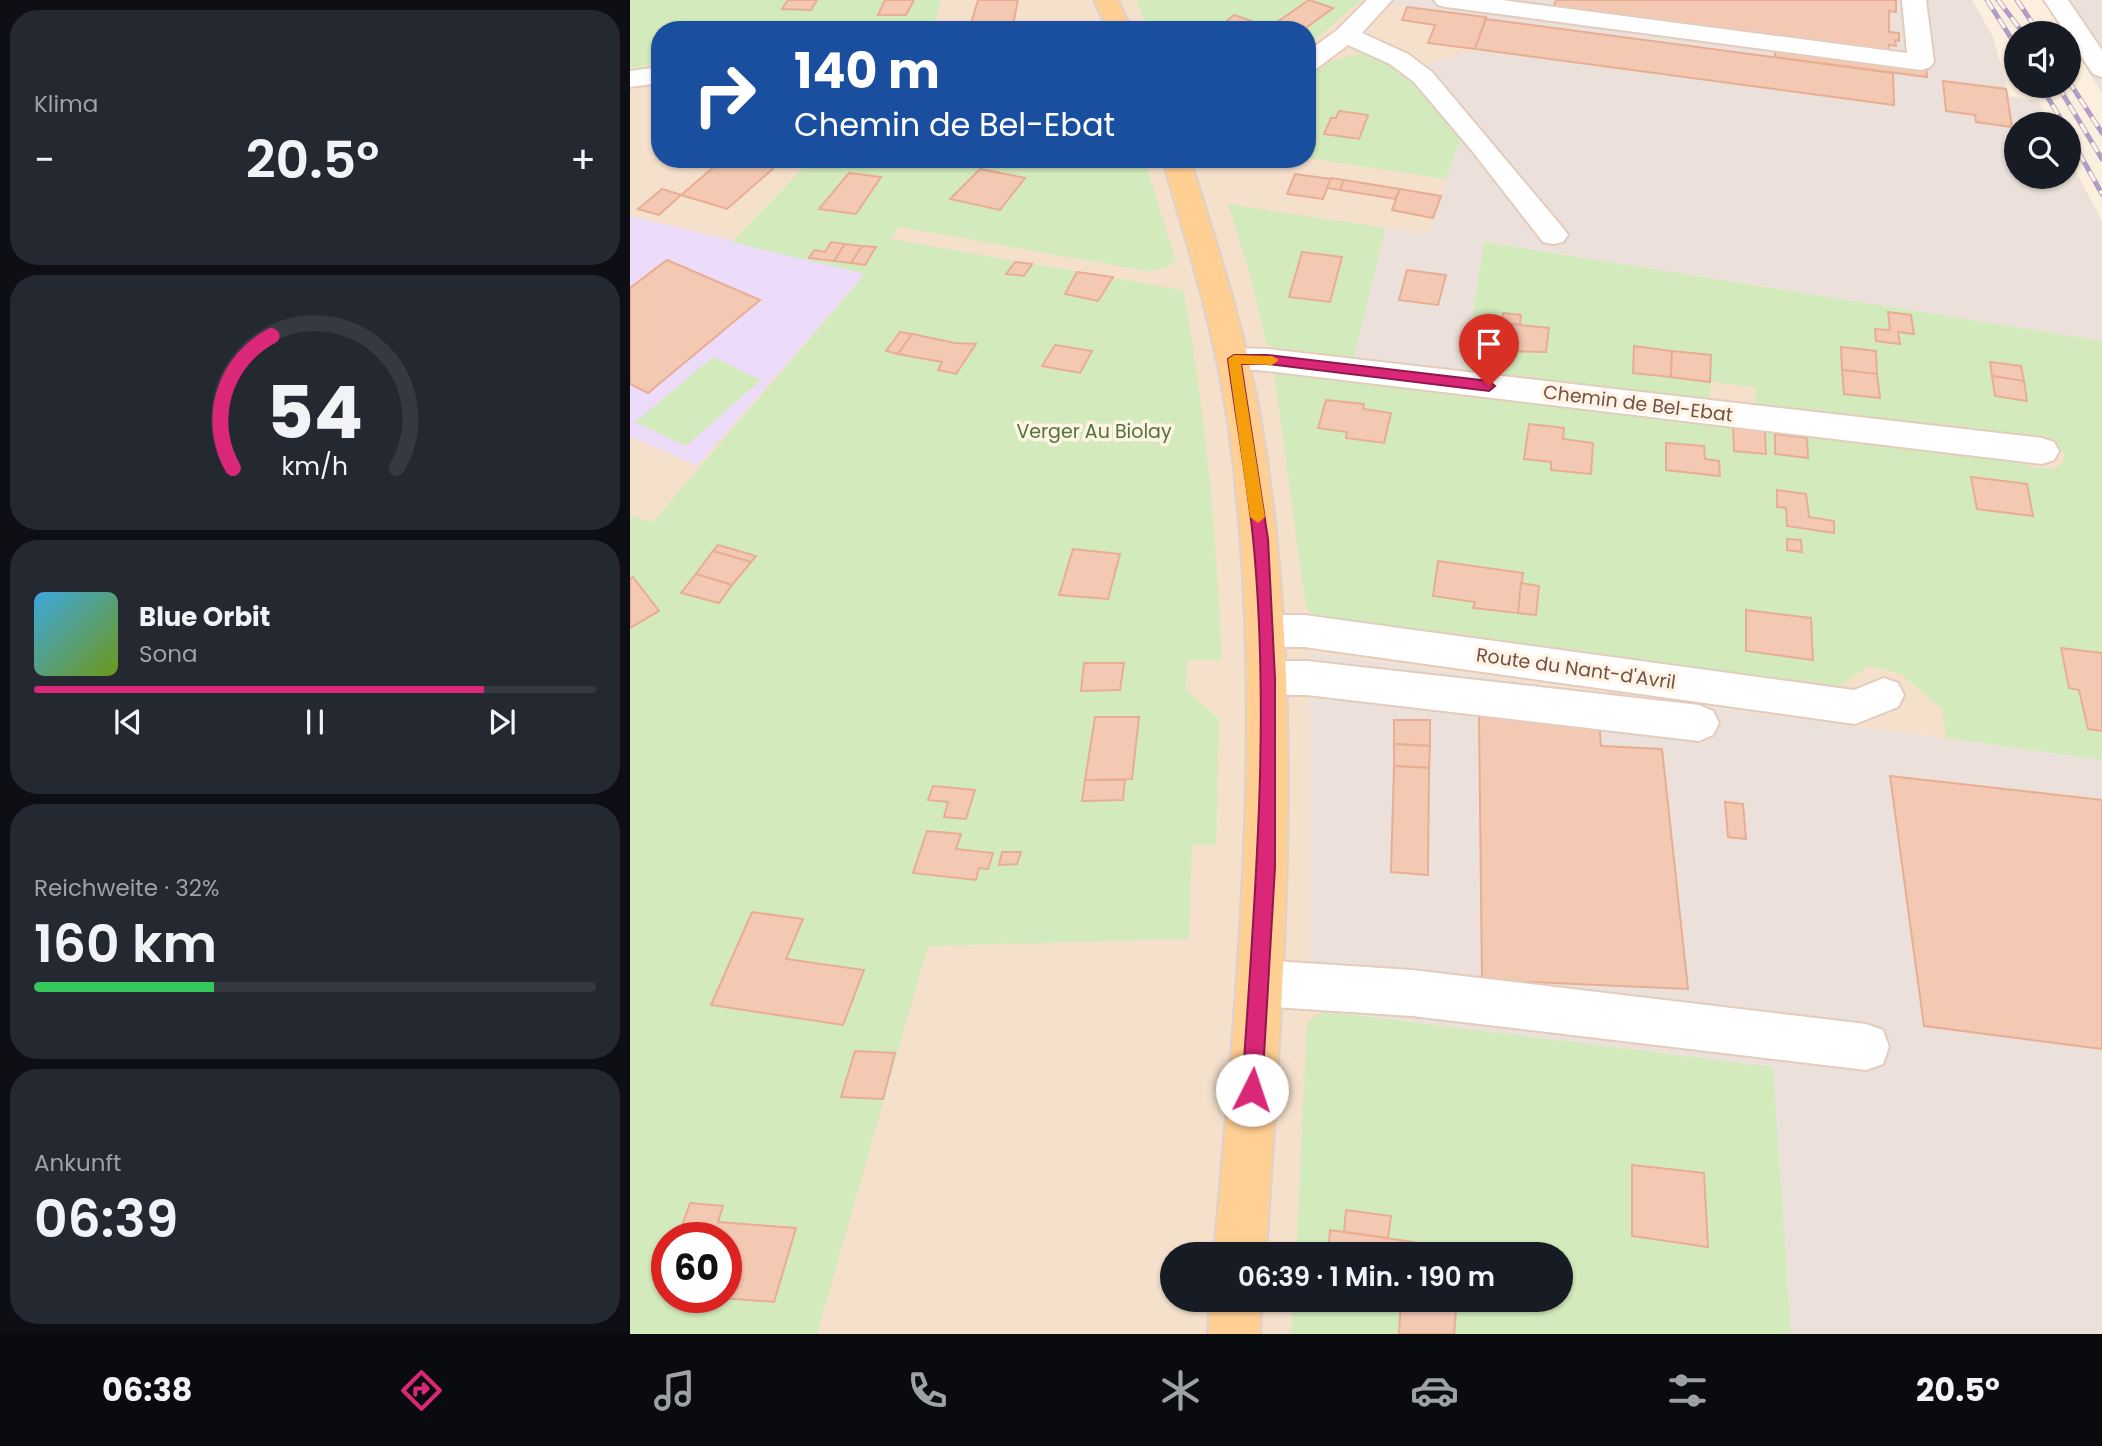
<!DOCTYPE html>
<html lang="de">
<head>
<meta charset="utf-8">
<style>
  body { margin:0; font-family:Poppins,sans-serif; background:#242831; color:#f1f3f6; height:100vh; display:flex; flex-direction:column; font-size:26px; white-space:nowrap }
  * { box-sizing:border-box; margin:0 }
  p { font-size:23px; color:#9ea1a6 }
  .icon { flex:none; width:38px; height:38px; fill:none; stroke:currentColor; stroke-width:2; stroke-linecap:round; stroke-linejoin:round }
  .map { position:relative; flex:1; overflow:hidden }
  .side { display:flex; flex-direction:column; gap:10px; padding:10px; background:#0d0f14; width:630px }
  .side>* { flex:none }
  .banner { position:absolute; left:21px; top:21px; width:665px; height:147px; border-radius:28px; box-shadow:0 2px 5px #0004; background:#1a4fa0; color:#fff; overflow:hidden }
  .controls { position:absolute; left:1374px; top:21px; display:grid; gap:14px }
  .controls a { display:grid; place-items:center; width:77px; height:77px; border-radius:50%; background:#171b24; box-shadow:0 2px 5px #0004; font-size:35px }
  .speed { position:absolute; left:21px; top:1222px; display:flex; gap:14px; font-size:35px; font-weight:700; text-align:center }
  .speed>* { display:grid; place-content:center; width:91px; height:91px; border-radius:50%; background:#171b24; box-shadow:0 2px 5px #0004; line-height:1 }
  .speed .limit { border:10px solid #d22; background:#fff; color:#111 }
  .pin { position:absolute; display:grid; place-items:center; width:60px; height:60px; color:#fff; margin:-72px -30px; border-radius:50% 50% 50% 0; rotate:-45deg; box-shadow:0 0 7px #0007 }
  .pin .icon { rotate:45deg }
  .me { position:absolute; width:77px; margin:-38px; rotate:4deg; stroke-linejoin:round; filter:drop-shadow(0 0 5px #0008) }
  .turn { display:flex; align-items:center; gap:24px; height:147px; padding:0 28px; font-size:32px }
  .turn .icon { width:91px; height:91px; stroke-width:2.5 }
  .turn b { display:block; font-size:49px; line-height:60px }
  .big { font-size:52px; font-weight:600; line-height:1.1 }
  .side .widget { flex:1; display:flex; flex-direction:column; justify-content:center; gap:10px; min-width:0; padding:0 24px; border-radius:28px; background:#242831 }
  .side .dial { align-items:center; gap:0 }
  .dial svg { height:182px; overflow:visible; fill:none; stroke:#363941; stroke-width:7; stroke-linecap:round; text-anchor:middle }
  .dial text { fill:#f1f3f6; stroke:none }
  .song { display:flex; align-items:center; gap:21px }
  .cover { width:84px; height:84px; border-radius:10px; background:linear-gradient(135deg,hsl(200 70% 55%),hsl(80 70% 35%)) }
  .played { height:7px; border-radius:4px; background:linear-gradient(90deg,#db2777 80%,#363941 80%) }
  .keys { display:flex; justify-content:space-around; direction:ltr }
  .heat { display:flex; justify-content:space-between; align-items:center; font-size:38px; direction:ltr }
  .charge { height:10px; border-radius:5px; background:linear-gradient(90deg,#34c759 32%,#363941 0) }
  .trip { position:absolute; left:530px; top:1242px; width:413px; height:70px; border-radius:35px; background:#171b24; box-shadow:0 2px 5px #0004; font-weight:600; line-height:70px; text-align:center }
  .menu { display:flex; height:112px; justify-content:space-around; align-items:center; background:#090b0e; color:#9ea1a6 }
  .menu .icon { width:49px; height:49px }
  .menu .selected { color:#db2777 }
  .menu b { font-size:32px; color:#f1f3f6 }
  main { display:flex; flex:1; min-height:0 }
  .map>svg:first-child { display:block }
  .residential { fill:#f5e0cc; fill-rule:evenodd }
  .industrial { fill:#ebe1da }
  .education { fill:#ecdbf9 }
  .green { fill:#d3ebbc; fill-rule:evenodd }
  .building { fill:#f4c9b4; stroke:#e8ad93; stroke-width:2 }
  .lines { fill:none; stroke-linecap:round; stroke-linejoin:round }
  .minor-casing { stroke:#e3ccbd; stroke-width:4 }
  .major-casing { stroke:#dbd2cf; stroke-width:4 }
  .minor { fill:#fff; fill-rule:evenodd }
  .major { fill:#ffcf93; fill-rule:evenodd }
  .rail-casing { stroke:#b09dc6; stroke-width:5 }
  .rail { stroke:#fff3e5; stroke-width:3.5; stroke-dasharray:11; stroke-linecap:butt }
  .route { fill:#db2777; stroke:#8e194d; stroke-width:2 }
  .slow { fill:#f59e0b }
  .labels { text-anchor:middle; stroke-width:7; stroke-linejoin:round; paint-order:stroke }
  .street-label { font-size:19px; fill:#745245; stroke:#fff3e5 }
  .park-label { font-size:19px; fill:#50753a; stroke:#fff3e5 }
</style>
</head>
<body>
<main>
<section class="side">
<div class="widget"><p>Klima</p>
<div class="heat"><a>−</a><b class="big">20.5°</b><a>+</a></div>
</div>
<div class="widget dial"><svg viewBox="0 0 100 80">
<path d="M14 69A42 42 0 1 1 86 69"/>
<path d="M14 69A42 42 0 0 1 31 11" stroke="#db2777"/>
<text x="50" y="56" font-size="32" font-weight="700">54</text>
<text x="50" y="72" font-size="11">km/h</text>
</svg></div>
<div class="widget">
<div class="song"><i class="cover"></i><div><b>Blue Orbit</b><p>Sona</p></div></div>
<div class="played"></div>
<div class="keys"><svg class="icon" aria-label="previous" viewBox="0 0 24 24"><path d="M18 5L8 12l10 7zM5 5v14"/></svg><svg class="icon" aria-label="pause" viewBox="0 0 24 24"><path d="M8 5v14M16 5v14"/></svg><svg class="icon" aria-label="next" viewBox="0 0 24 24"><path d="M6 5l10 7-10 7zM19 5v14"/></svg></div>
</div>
<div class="widget"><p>Reichweite · 32%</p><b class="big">160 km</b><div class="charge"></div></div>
<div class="widget"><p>Ankunft</p><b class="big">06:39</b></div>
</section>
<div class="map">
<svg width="1472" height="1334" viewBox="0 0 1472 1334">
  <rect width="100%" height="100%" fill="#fdefde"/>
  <path class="residential" d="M0,0H732L856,17L845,49L838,118L799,233L1472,341V760L679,652L692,1011L1143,1067L1161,1334H0ZM30,30H677V159H30ZM37,1237H96V1297H37ZM542,1255H931V1300H542Z"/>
  <g class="industrial">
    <polygon points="732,0 1342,0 1363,37 1379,96 1408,101 1420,124 1386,124 1386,177 1438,177 1439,158 1472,221 1472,341 855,242 835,364 839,373 723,361 755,228 799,233 837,118 786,68 845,49 856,18"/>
    <polygon points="1412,0 1472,0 1472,93 1439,41 1438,33 1434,33"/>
    <polygon points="679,652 1472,760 1472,1334 1161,1334 1142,1067 679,1009"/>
  </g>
  <polygon class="education" points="0,216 236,273 67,466 0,436"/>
  <g class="green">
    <polygon points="0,0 311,0 303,30 30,30 30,63 0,68"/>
    <polygon points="506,0 732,0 684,40 677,41 677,30 519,30"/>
    <polygon points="736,52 763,56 838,118 816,179 677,158 677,77 699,62"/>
    <path d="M182,159H514L546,261L532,269L517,271L269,227L260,239L553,290C576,412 586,535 592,660H557L556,690L589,719L586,845H562L559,939L298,946L187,1334H0V515L22,523L235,274L102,242ZM37,1237H96V1297H37Z"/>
    <polygon points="598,204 755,228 723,361 649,352 636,343 619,271"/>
    <path d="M854,242L1472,341V760L1316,738L1312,709L1270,673L1238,666L1202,691L688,618L676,608L644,373L653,367L1387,456L1399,467L1425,469L1434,461V453C1419,438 1411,433 1390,440L1126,407L1125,387L1081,382L1078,401L839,373L835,365Z"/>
    <polygon points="83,357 131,380 56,446 5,422"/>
    <polygon points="692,1011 1143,1067 1161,1334 661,1334 663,1300 931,1300 931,1255 666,1255 677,1023"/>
  </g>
  <g class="building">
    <polygon points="158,0 187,0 181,10 152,9"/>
    <polygon points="255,0 284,0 276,15 248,15"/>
    <polygon points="348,0 388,0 382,30 339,30"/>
    <polygon points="679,0 703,8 673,30 640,27"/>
    <polygon points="926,0 1266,0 1266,12 1259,11 1259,32 1269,33 1269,41 1265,40 1266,46 1259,45 1258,53 923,8"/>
    <polygon points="777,7 856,17 845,49 798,43 805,25 772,20"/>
    <polygon points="604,15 622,21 611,30 594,23"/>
    <polygon points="856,19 1263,73 1264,105 845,49"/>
    <polygon points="1145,47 1296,66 1297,77 1145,57"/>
    <polygon points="1313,81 1376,89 1382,127 1346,122 1345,115 1316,111"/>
    <polygon points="709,111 738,115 729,139 694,134 701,118 706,118"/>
    <polygon points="93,159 154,159 97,209 51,195"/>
    <polygon points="350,169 395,178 370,210 320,199"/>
    <polygon points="219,173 251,177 226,214 189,209"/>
    <polygon points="665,174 701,179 693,199 657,194"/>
    <polygon points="701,178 714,180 710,190 697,188"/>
    <polygon points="714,180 770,189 765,199 710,190"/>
    <polygon points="32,189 51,195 29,215 8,209"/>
    <polygon points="770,189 811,196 803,218 762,210"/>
    <polygon points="201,242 215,244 204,261 179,258 184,250 195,252"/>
    <polygon points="215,244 232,246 221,263 204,261"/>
    <polygon points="232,246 246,247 235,265 221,263"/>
    <polygon points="672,252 712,257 700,302 659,297"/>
    <polygon points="37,260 130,300 18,393 0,384 0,288"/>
    <polygon points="385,262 402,264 394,276 376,274"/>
    <polygon points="777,270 816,275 808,305 769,300"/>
    <polygon points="447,272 483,277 468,301 435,294"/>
    <polygon points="1258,312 1281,315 1284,334 1268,332 1270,344 1246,341 1245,329 1260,330"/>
    <polygon points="873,313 891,315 890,325 871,323"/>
    <polygon points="871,323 919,328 916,352 867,351"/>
    <polygon points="270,332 282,334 268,354 256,351"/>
    <polygon points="282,334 325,343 346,344 326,374 308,370 312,362 268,354"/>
    <polygon points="425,345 462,351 450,373 412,366"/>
    <polygon points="1004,346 1042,351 1041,377 1003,373"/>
    <polygon points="1211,347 1246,351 1247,374 1212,370"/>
    <polygon points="1042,351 1081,355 1080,382 1041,377"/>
    <polygon points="1360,362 1391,366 1394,381 1362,376"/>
    <polygon points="1212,370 1247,374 1250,398 1214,394"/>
    <polygon points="1362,376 1394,381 1397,401 1365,396"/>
    <polygon points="696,400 734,404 733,409 761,413 754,443 716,438 717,432 688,428"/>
    <polygon points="899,424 934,428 933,439 963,443 961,474 921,470 921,462 894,459"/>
    <polygon points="1103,427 1135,431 1136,454 1104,451"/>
    <polygon points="1145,434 1177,438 1178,458 1145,454"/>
    <polygon points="1036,443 1074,446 1075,459 1089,461 1090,476 1036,470"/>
    <polygon points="1341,477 1397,484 1403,516 1347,509"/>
    <polygon points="1147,490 1176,494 1179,517 1204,521 1204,533 1157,526 1156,508 1147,507"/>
    <polygon points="1157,539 1171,540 1172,552 1157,550"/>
    <polygon points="88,545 126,556 121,562 83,551"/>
    <polygon points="443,549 490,554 478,599 429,595"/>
    <polygon points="83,551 121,562 102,585 66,574"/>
    <polygon points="808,561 893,573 888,613 843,608 845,602 803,596"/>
    <polygon points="66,574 102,585 89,603 51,593"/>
    <polygon points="3,577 29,611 0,628 0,579"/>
    <polygon points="891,583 909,586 906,615 888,613"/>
    <polygon points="1116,610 1181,618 1183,660 1116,651"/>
    <polygon points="1431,648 1472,653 1472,731 1458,729 1449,690 1439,688"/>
    <polygon points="454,663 494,663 490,690 451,691"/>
    <polygon points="849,715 969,720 971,746 1032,749 1058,989 852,980"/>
    <polygon points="465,717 509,717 502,779 455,780"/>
    <polygon points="764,720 800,720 800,746 764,744"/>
    <polygon points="764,744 800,746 799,768 764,766"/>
    <polygon points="764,766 799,768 798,875 761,872"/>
    <polygon points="1260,776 1472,800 1472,1049 1294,1026"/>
    <polygon points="455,780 495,780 493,800 452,801"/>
    <polygon points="303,786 345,790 336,819 314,817 318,802 298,800"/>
    <polygon points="1095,802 1113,804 1116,839 1098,837"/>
    <polygon points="297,831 331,834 326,849 363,853 358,869 349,868 346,880 283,873"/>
    <polygon points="372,852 391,852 387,864 369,865"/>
    <polygon points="122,912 173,919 156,959 234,970 213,1025 81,1005"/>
    <polygon points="225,1051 265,1053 253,1099 211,1097"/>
    <polygon points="1002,1165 1074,1173 1078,1247 1002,1236"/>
    <polygon points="60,1203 93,1206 88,1222 166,1228 144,1302 78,1297 96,1297 96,1237 48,1237"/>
    <polygon points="716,1210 761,1216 758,1238 714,1232"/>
    <polygon points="700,1230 784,1242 783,1255 698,1255"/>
    <polygon points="779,1300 827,1300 824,1334 769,1334 771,1302 779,1303"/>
  </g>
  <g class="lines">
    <g class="minor-casing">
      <g id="minor">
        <polygon points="737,0 762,0 732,33 778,54 802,72 933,228 938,235 933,242 923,244 913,242 843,152 784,82 760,64 718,45 686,69 677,72 677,52 707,30"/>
        <polygon points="804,0 872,0 1277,53 1272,0 1296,0 1304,62 1300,67 1291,70 816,7 808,5"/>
        <polygon points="1414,0 1438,0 1472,50 1472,77 1463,74"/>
        <polygon points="30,67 30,83 0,87 0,71"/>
        <polygon points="604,348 637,349 1412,438 1424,442 1429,451 1424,460 1412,464 637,371 593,367 588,359 593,351"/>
        <polygon points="635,615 674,615 1224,690 1254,678 1268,683 1274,695 1268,707 1225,724 674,647 635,647 622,642 616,631 622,620"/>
        <polygon points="637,661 677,661 1069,705 1083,711 1089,723 1083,735 1069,741 677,695 637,695 623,690 618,678 623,666"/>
        <polygon points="630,960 782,970 1236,1024 1253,1030 1259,1047 1253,1064 1236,1070 782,1016 630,1006 614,999 607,983 614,967"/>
      </g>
    </g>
    <g class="major-casing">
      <g id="major">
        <polygon points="464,0 488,0 502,30 478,30"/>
        <path d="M532,159H560C588,248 617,336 632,428C677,701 653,980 636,1255H584C608,980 636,703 599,429C586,337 559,248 532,159Z"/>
        <polygon points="580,1300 632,1300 630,1334 578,1334"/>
      </g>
    </g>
    <use href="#minor" class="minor"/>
    <use href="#major" class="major"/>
    <g class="rail-casing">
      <g id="rail">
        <polyline points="1357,0 1386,46"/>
        <polyline points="1368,0 1393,33"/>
        <polyline points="1387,0 1409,33"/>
        <polyline points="1438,80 1472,133"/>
        <polyline points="1411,86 1434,124"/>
        <polyline points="1428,86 1472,159"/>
        <polyline points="1438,133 1472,194"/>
      </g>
    </g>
    <use href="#rail" class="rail"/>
  </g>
  <path class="route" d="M604,355H637L859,381L865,386L859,391L637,364H611L638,539L645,678V867L632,1090L629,1097L622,1100L615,1097L612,1090C624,908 641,721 623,538C617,479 606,419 598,359Z"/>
  <polygon class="slow" points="604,355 642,356 649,360 642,365 611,364 635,517 628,523 620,517 598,359"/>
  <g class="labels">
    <g class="street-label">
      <text transform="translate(1008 403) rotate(7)" y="7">Chemin de Bel-Ebat</text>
      <text transform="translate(946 668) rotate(8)" y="7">Route du Nant-d'Avril</text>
    </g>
    <g class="park-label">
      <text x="464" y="438">Verger Au Biolay</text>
    </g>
  </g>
</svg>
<div class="controls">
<a><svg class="icon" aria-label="sound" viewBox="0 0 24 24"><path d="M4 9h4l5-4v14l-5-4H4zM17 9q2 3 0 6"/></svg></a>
<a><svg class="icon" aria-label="search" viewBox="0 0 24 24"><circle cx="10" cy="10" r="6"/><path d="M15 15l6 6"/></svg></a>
</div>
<div class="speed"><div class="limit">60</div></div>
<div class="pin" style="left:859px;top:386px;background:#d93025"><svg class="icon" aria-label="arrive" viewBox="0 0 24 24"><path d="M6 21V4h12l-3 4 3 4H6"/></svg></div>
<svg class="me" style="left:622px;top:1090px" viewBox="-20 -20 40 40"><circle r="19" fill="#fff"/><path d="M0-13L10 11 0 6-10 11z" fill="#db2777"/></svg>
<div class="trip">06:39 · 1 Min. · 190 m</div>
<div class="banner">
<div class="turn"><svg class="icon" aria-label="right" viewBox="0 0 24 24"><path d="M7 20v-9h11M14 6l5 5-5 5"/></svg><div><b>140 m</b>Chemin de Bel-Ebat</div></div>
</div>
</div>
</main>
<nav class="menu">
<b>06:38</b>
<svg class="icon selected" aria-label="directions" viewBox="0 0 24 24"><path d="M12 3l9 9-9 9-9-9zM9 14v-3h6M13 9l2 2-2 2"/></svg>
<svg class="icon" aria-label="music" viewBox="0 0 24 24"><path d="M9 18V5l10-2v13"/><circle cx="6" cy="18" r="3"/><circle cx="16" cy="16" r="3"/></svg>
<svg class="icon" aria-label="phone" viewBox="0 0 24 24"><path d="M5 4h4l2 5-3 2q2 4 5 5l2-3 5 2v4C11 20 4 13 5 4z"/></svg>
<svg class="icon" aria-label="climate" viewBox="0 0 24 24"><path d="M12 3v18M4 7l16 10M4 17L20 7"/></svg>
<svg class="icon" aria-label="car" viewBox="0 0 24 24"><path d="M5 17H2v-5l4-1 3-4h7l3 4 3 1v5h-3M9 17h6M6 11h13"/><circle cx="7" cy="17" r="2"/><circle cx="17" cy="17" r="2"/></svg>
<svg class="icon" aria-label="filters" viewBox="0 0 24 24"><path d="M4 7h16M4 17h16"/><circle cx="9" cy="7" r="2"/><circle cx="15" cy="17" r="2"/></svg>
<b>20.5°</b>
</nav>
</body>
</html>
